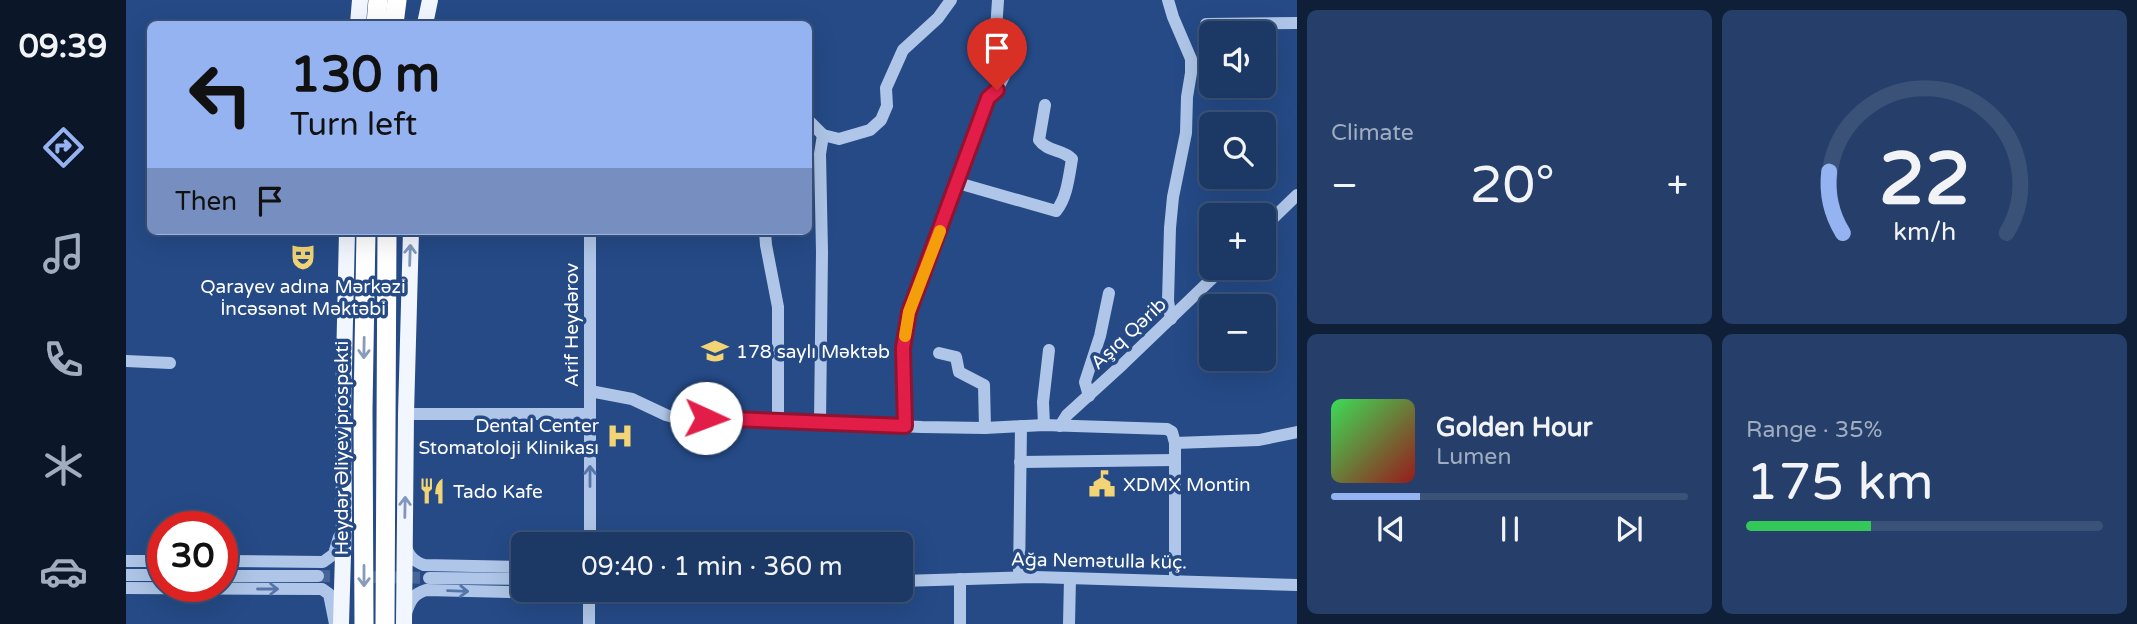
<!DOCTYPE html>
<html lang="en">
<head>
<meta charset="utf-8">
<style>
  body { margin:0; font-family:"Varela Round",sans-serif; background:#253f6a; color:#f1f3f6; height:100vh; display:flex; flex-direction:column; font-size:26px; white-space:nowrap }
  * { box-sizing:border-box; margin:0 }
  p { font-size:23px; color:#a0acbf }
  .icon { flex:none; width:38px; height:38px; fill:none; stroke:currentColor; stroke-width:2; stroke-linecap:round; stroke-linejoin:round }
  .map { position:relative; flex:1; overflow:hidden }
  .details { display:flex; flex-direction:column; gap:10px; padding:10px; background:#0f1f37; width:840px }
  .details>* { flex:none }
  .top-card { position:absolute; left:21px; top:21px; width:665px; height:214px; border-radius:10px; box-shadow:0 7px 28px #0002,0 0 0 2px #3a5278; background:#95b2f1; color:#111; overflow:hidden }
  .tools { position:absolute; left:1073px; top:21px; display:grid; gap:14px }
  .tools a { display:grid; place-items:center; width:77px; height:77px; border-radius:10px; background:#1c3864; box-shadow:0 7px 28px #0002,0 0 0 2px #3a5278; font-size:35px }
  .speed { position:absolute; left:21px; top:511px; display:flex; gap:14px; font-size:35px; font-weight:700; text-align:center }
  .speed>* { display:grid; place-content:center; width:91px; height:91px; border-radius:50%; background:#1c3864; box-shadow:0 7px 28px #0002,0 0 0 2px #3a5278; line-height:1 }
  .speed .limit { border:10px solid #d22; background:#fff; color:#111 }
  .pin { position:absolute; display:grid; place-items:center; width:60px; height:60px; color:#fff; margin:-72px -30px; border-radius:50% 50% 50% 0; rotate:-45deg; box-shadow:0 0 7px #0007 }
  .pin .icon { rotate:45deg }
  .me { position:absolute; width:77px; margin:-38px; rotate:92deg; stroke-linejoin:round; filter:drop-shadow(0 0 5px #0008) }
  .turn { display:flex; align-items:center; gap:24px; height:147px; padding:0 28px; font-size:32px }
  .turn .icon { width:91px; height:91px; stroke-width:2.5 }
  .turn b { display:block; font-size:49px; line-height:60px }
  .then { display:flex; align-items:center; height:66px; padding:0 28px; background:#0003; gap:14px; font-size:26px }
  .big { font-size:52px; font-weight:600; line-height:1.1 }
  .details .widget { flex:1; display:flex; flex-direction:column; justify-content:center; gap:10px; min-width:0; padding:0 24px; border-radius:10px; background:#253f6a }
  .details .dial { align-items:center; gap:0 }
  .dial svg { height:182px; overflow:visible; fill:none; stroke:#3a5278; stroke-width:7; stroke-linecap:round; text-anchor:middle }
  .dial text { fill:#f1f3f6; stroke:none }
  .song { display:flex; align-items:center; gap:21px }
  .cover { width:84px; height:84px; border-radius:10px; background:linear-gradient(135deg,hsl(130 70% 55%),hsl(0 70% 35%)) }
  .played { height:7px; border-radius:4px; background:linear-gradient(90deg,#95b2f1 25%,#3a5278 25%) }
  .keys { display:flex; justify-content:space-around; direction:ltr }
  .heat { display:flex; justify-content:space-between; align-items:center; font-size:38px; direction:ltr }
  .charge { height:10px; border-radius:5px; background:linear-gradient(90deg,#34c759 35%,#3a5278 0) }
  .details .tiles { flex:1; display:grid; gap:10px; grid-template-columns:repeat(2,1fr) }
  .trip { position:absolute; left:385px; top:532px; width:402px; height:70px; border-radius:10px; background:#1c3864; box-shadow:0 7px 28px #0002,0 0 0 2px #3a5278; font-weight:600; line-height:70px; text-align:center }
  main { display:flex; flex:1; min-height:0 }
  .tab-bar { display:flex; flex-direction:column; width:126px; justify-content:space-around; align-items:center; background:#0b1628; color:#a0acbf }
  .tab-bar .icon { width:49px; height:49px }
  .tab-bar .selected { color:#95b2f1 }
  .tab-bar b { font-size:32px; color:#f1f3f6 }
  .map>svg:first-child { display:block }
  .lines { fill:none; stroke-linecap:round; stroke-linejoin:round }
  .minor-tunnel { stroke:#466598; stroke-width:12; stroke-dasharray:12 6; stroke-linecap:butt }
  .minor { stroke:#afc6e8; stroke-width:12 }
  .major { stroke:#f2f6fe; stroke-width:16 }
  .highway { stroke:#fff; stroke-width:19 }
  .oneway { stroke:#8197bc }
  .oneway2 { stroke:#879bbc }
  .oneway3 { stroke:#5575a8 }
  .route-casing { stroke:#92132f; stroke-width:18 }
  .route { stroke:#e11d48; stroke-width:12 }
  .slow { stroke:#f59e0b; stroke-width:12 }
  .labels { text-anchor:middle; stroke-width:7; stroke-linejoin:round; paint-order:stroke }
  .poi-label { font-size:19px; fill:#fff; stroke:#254a86; text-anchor:start }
  .street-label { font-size:19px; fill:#fff; stroke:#254a86 }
</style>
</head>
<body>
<main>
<nav class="tab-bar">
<b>09:39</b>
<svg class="icon selected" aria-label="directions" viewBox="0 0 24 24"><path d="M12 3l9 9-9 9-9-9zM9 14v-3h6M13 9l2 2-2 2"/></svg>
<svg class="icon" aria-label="music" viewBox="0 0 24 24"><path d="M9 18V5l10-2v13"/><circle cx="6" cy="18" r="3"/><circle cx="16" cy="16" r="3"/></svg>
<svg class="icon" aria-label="phone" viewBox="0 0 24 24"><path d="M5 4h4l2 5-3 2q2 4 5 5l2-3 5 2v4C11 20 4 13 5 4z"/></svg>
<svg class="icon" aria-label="climate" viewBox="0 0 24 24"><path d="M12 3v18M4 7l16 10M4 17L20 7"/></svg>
<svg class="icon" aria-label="car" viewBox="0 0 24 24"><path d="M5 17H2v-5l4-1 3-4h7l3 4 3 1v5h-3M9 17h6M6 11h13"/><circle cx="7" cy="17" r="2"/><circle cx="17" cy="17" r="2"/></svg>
</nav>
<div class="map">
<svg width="1171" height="624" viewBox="0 0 1171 624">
  <rect width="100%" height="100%" fill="#254a86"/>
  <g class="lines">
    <polyline class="minor-tunnel" points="192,576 303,578"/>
    <g class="minor">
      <polyline points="1042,0 1047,17 1065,59 1065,73 1061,97 1060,133 1047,197 1044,228 1042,301 1045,319"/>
      <polyline points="1080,24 1171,23"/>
      <polyline points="682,120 697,135 713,139 744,130 755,120 761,106 760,88 777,50 812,18 825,0"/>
      <path d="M832,183L930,211C941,198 943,176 946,159C937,149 921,152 913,140L919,105"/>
      <polyline points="1138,227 1171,195"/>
      <polyline points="639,231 640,245 652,307 652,421"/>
      <polyline points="813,353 830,357 833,372 858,385 859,428"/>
      <polyline points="0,361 44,363"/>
      <polyline points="464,391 506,399 540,415 551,418 652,421 796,427 859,428 918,425 1041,429 1046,432 1049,443 1049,580"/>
      <polyline points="963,396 959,382 974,336 983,293"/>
      <polyline points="280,414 464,414"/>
      <polyline points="694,423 696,252 694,154 697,135"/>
      <polyline points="918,425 917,402 923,350"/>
      <polyline points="779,426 777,348 783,312 862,98 871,90 878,76 868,60 872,0"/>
      <polyline points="934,426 941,415 997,364 1097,268"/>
      <polyline points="1049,443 1133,440 1171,432"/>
      <polyline points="894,462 1049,460"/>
      <path d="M279,544C282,555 287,561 298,565L397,567"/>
      <polyline points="464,544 464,231"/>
      <polyline points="0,561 37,561"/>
      <polyline points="96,561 197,562 208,554 213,537"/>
      <polyline points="0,575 37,575"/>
      <polyline points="96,576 192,576"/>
      <polyline points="893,577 895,426"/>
      <polyline points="303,578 397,579"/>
      <polyline points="775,581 909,577 1171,585"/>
      <polyline points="0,588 196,589 203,594 209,624"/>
      <polyline points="463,594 463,624"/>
      <path d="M280,613C284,601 287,594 300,590L463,594L474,590"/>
      <polyline points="834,624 834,579"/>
      <polyline points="943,624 944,578"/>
    </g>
    <g class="major">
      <polyline points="232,24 234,0"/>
      <polyline points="299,24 304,0"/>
      <polyline points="215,624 218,520 217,410 221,231"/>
      <polyline points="278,624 280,414 285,231"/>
    </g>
    <g class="highway">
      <polyline points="250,24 252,0"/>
      <polyline points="268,24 271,0"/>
      <polyline points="238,624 237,410 240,231"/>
      <polyline points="259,624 261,231"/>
    </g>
  </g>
  <defs><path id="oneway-shaft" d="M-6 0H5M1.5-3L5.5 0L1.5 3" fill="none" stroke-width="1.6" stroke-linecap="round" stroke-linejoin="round" transform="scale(1.75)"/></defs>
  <g class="oneway">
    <use href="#oneway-shaft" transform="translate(284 255) rotate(-88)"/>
    <use href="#oneway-shaft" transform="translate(279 507) rotate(-89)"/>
  </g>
  <g class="oneway2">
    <use href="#oneway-shaft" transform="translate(238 348) rotate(91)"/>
    <use href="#oneway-shaft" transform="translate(238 576) rotate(90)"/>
  </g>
  <g class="oneway3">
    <use href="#oneway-shaft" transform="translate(464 476) rotate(-90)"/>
    <use href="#oneway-shaft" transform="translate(142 589)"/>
    <use href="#oneway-shaft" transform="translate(332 591) rotate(2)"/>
  </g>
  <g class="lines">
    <g class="route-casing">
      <polyline id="route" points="580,418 779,426 777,348 783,312 862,98 871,90"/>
    </g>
    <use href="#route" class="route"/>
    <polyline class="slow" points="779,336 783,312 814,231"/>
  </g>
  <defs>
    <g id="theatre-bare" transform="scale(2.1)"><path d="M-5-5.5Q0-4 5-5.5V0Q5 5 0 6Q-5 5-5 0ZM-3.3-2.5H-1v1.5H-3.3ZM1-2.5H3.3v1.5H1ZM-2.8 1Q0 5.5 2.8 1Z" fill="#f2d474" stroke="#254a86" stroke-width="2.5" paint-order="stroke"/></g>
    <g id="school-bare" transform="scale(2.1)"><path d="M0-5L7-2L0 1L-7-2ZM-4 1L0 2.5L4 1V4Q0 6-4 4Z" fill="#f2d474" stroke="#254a86" stroke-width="2.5" paint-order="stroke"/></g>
    <g id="hospital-bare" transform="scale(2.1)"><path d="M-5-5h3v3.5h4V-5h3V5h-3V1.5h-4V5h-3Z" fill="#f2d474" stroke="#254a86" stroke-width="2.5" paint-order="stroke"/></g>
    <g id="civic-bare" transform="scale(2.1)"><path d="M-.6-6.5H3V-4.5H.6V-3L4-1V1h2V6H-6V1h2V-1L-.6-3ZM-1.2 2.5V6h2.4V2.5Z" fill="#f2d474" stroke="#254a86" stroke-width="2.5" paint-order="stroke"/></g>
    <g id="restaurant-bare" transform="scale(2.1)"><path d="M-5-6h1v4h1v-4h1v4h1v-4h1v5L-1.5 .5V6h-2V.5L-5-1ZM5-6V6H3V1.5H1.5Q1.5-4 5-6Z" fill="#f2d474" stroke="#254a86" stroke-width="2.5" paint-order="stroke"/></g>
  </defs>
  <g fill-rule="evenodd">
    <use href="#theatre-bare" x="177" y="257"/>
    <use href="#school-bare" x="589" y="351"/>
    <use href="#hospital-bare" x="494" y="436"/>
    <use href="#civic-bare" x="976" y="484"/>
    <use href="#restaurant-bare" x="306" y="491"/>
  </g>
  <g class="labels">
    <g class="poi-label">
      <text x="177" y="293" text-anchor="middle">Qarayev adına Mərkəzi<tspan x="177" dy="22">İncəsənət Məktəbi</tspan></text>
      <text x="610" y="358">178 saylı Məktəb</text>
      <text x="473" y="432" text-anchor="end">Dental Center<tspan x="473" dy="22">Stomatoloji Klinikası</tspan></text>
      <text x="997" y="491">XDMX Montin</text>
      <text x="327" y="498">Tado Kafe</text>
    </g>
    <g class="street-label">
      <text transform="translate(445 325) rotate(-90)" y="7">Arif Heydərov</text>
      <text transform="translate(1002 333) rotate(-43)" y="7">Aşıq Qərib</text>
      <text transform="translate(215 448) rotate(-90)" y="7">Heydər Əliyev prospekti</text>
      <text transform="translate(973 560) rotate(1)" y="7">Ağa Nemətulla küç.</text>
    </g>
  </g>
</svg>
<div class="tools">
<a><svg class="icon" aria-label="sound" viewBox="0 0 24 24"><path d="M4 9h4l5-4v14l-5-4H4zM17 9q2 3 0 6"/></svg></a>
<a><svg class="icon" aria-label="search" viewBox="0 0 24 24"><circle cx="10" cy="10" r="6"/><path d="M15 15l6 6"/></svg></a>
<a>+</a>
<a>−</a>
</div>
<div class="speed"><div class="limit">30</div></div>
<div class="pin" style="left:871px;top:90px;background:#d93025"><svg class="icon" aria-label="arrive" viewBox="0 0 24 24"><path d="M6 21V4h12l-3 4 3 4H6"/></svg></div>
<svg class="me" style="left:580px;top:418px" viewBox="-20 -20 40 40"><circle r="19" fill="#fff"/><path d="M0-13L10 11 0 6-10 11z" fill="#e11d48"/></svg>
<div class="trip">09:40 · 1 min · 360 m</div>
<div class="top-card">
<div class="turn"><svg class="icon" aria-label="left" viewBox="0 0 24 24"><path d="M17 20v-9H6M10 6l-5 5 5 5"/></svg><div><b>130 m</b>Turn left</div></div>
<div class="then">Then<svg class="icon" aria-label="arrive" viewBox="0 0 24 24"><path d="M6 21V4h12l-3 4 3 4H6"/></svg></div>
</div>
</div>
<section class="details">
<div class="tiles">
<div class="widget"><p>Climate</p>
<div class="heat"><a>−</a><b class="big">20°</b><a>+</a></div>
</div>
<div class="widget dial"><svg viewBox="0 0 100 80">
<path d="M14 69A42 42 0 1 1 86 69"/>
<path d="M14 69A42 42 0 0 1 8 42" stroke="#95b2f1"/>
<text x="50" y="56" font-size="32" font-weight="700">22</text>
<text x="50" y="72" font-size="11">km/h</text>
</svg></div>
<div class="widget">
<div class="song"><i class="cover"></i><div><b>Golden Hour</b><p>Lumen</p></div></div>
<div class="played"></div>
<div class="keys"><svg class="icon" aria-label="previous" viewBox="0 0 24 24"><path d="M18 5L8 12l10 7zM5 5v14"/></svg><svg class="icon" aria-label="pause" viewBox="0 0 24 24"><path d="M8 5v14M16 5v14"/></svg><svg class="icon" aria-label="next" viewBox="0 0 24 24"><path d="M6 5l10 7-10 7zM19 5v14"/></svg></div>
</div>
<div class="widget"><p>Range · 35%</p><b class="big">175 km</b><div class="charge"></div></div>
</div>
</section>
</main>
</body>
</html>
